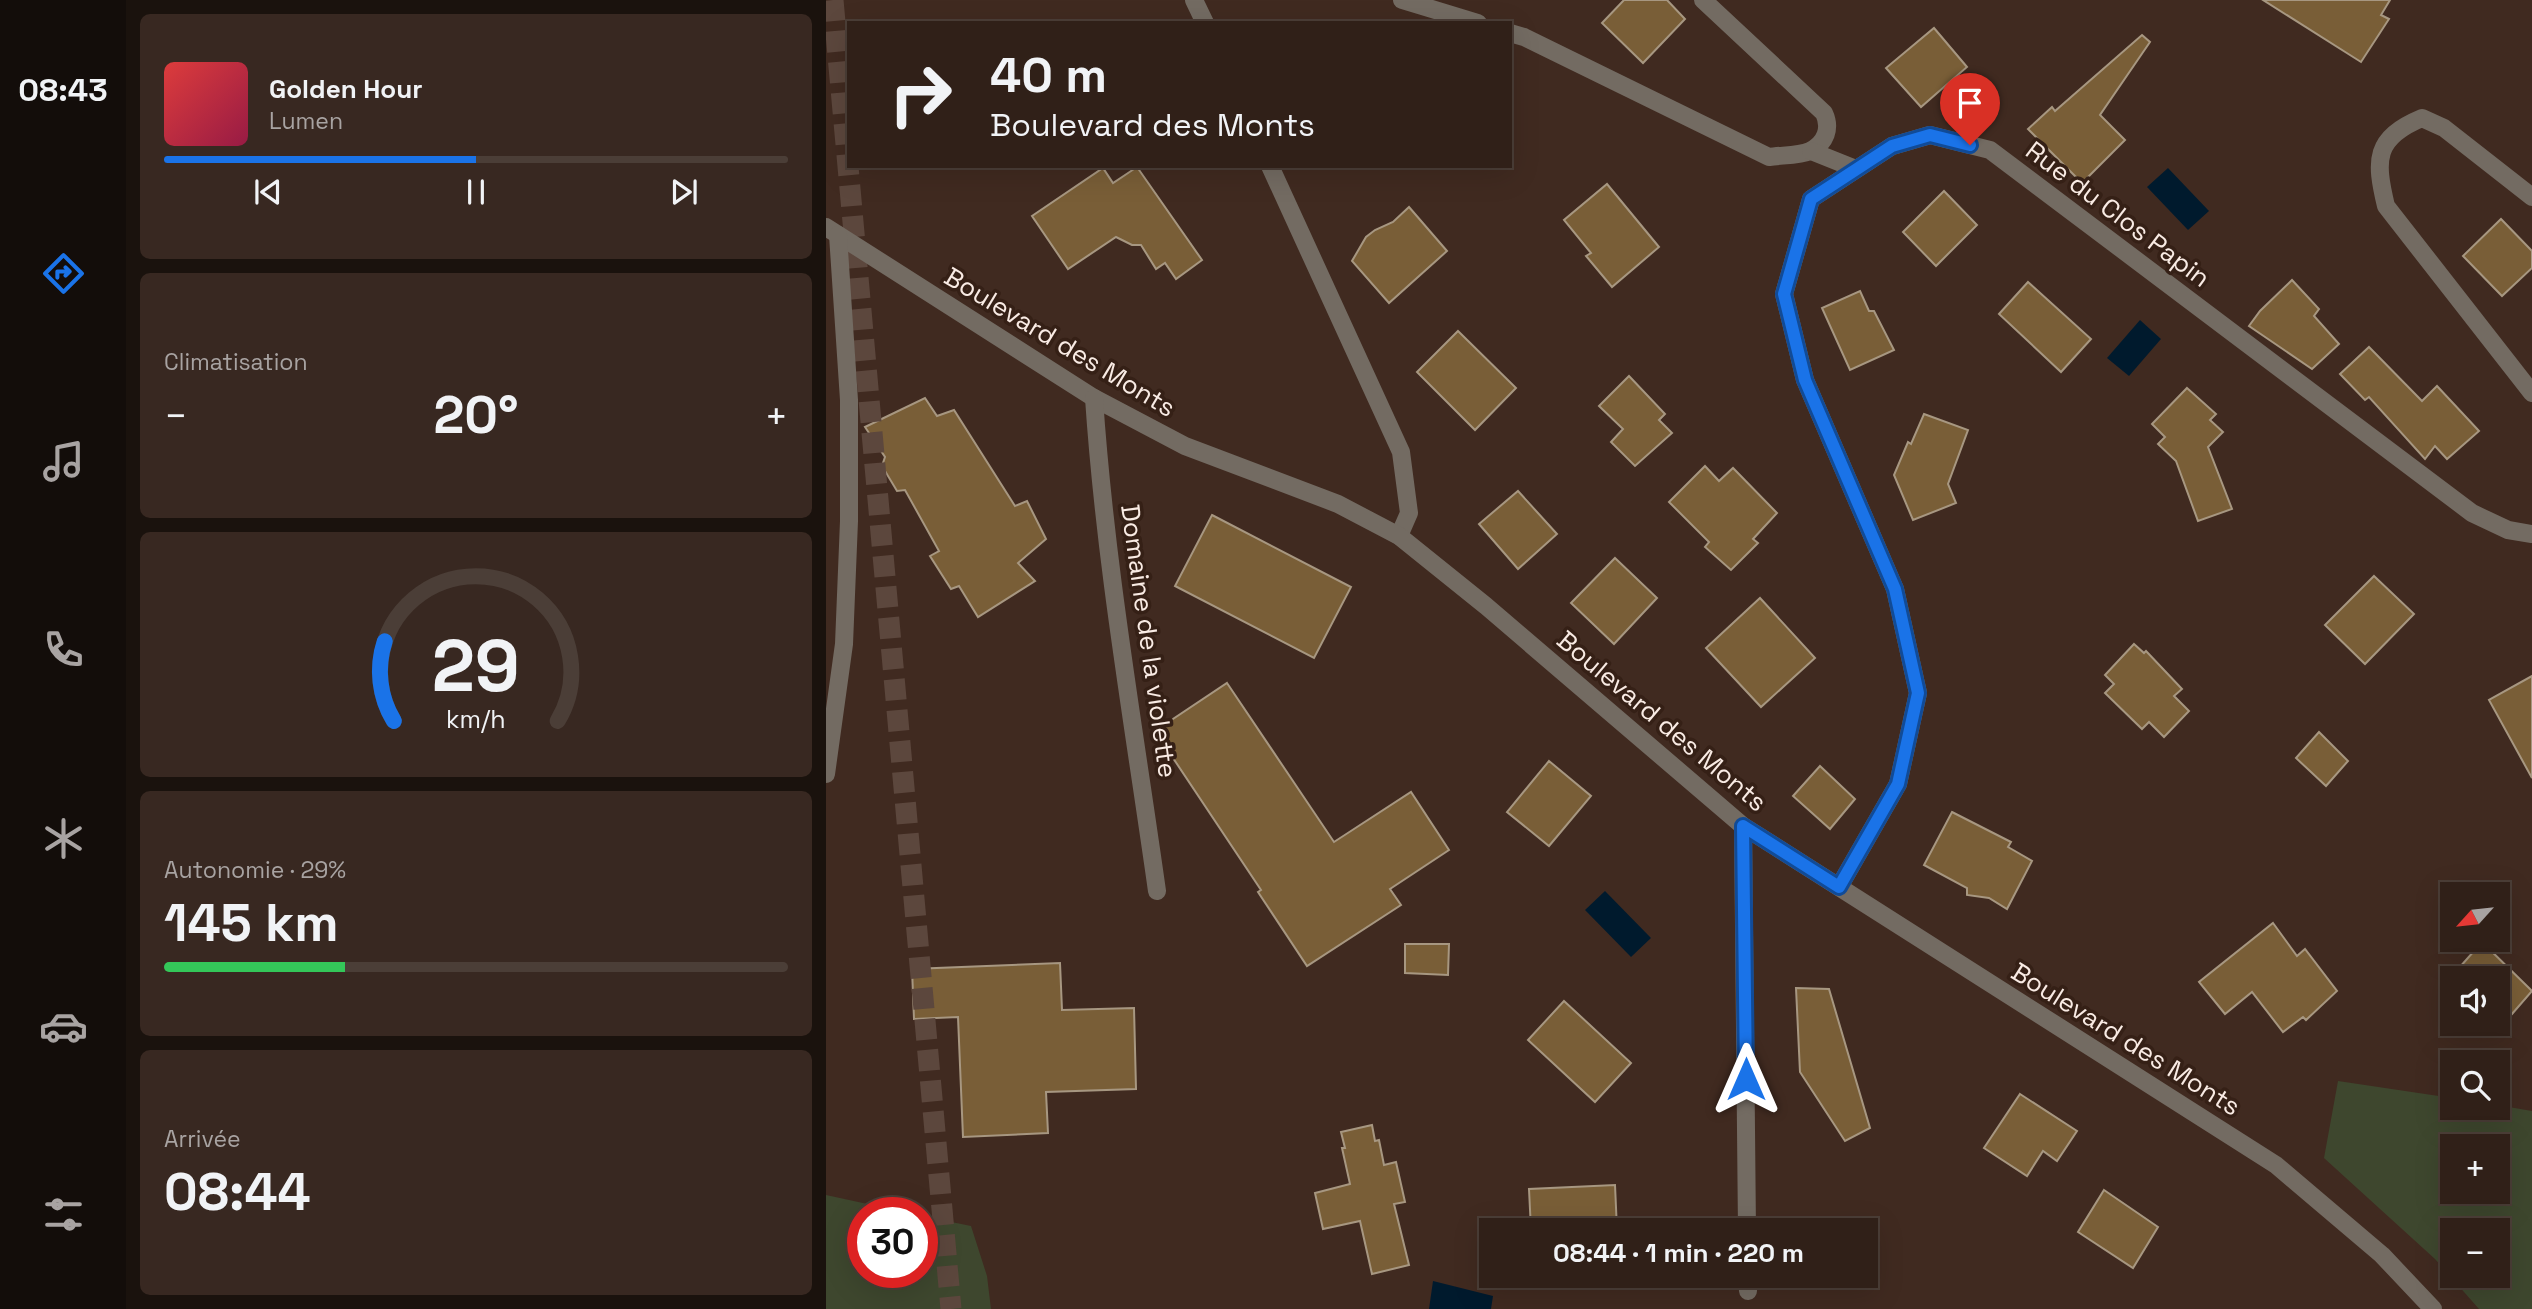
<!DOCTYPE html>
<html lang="fr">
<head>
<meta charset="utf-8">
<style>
  body { margin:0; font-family:"Space Grotesk",sans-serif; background:#382821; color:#f1f3f6; height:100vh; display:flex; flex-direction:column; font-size:26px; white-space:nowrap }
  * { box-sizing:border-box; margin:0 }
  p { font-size:23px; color:#a8a3a2 }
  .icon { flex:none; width:38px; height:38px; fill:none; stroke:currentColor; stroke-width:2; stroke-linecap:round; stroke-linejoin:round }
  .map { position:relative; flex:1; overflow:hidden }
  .sheet { display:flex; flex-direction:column; gap:14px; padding:14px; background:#1a120d; width:700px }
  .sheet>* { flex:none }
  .banner { position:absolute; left:21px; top:21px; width:665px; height:147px; border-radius:0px; box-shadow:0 7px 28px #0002,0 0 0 2px #4b3e37; background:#302018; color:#f1f3f6; overflow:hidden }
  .needle { width:46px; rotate:243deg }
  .buttons { position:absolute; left:1614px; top:882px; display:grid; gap:14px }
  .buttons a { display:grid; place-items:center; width:70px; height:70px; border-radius:0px; background:#302018; box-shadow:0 7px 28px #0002,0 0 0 2px #4b3e37; font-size:35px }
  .speed { position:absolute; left:21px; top:1197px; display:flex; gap:14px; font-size:35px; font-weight:700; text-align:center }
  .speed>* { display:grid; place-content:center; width:91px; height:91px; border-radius:50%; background:#302018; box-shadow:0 7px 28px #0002,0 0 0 2px #4b3e37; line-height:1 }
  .speed .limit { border:10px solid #d22; background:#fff; color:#111 }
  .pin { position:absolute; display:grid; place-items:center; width:60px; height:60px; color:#fff; margin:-72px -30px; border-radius:50% 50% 50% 0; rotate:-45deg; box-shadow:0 0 7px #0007 }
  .pin .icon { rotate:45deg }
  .me { position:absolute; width:77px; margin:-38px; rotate:0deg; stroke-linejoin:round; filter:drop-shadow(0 0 5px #0008) }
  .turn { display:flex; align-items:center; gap:24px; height:147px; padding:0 28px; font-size:32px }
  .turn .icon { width:91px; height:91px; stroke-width:2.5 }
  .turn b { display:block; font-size:49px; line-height:60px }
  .big { font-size:52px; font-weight:800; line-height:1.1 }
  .sheet .widget { flex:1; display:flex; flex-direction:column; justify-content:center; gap:10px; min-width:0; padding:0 24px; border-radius:10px; background:#382821 }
  .sheet .dial { align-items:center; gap:0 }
  .dial svg { height:182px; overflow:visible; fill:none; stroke:#4b3e37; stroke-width:7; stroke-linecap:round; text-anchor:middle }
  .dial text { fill:#f1f3f6; stroke:none }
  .song { display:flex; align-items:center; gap:21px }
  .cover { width:84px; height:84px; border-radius:10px; background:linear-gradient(135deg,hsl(0 70% 55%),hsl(340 70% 35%)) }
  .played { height:7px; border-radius:4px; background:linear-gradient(90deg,#1a73e8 50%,#4b3e37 50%) }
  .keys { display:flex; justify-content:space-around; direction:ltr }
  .heat { display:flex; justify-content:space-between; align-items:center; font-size:38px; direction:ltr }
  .charge { height:10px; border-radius:5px; background:linear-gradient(90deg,#34c759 29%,#4b3e37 0) }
  .trip { position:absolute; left:653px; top:1218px; width:399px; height:70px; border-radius:0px; background:#302018; box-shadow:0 7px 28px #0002,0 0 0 2px #4b3e37; font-weight:800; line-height:70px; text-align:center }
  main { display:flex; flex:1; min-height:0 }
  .menu { display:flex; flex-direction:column; width:126px; justify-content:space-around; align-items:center; background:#130d0a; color:#a8a3a2 }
  .menu .icon { width:49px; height:49px }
  .menu .on { color:#1a73e8 }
  .menu b { font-size:32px; color:#f1f3f6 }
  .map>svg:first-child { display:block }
  .green { fill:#3e472e; fill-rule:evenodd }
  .water { fill:#001a2d }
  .building { fill:#795e37; stroke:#a79781; stroke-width:2 }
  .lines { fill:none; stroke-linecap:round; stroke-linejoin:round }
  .highway-tunnel { stroke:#5c473d; stroke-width:21; stroke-dasharray:21 10; stroke-linecap:butt }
  .minor { stroke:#736b62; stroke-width:18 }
  .route-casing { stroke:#114b97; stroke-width:18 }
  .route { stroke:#1a73e8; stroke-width:12 }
  .labels { text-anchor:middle; stroke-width:7; stroke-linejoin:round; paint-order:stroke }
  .street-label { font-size:26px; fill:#f9ebe4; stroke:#352016 }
</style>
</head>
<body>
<main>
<nav class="menu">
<b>08:43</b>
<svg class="icon on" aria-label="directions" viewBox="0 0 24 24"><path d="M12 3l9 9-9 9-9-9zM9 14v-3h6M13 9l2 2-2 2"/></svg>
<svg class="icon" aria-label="music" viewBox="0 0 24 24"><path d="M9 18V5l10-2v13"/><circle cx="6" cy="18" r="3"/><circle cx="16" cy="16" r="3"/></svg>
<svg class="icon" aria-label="phone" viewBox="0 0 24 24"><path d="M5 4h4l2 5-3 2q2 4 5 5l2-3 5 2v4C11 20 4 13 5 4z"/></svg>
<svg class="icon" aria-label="climate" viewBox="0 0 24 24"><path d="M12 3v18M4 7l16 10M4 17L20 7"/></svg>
<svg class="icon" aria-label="car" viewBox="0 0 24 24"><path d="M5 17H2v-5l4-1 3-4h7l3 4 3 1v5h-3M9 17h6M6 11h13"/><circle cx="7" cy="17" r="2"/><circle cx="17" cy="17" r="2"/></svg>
<svg class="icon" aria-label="filters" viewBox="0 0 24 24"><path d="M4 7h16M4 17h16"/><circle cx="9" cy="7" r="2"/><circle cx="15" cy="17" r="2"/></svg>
</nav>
<section class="sheet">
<div class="widget">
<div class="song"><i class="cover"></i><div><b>Golden Hour</b><p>Lumen</p></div></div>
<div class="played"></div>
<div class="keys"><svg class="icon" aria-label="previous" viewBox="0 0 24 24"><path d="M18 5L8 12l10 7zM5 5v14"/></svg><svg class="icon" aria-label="pause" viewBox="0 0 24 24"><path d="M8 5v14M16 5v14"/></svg><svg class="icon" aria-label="next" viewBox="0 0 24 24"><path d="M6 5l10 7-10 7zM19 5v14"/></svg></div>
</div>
<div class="widget"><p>Climatisation</p>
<div class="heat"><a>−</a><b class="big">20°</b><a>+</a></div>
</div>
<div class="widget dial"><svg viewBox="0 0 100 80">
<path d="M14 69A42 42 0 1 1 86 69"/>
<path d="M14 69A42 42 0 0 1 10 34" stroke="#1a73e8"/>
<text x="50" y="56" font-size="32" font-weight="700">29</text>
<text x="50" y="72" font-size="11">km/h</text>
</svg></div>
<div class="widget"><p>Autonomie · 29%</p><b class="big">145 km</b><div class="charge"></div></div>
<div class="widget"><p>Arrivée</p><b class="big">08:44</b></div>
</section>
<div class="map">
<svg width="1706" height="1309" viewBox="0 0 1706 1309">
  <rect width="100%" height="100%" fill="#402a20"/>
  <g class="green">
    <path d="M1512,1081L1626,1098V1108H1671V1105L1706,1111V1309H1653L1609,1259L1498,1158ZM1626,1146H1671V1192H1626ZM1626,1230H1671V1276H1626Z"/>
    <polygon points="0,1195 83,1213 37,1213 37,1272 96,1272 96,1216 145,1226 161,1276 165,1309 0,1309"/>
  </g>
  <g class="water">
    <polygon points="1342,168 1383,211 1362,230 1321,187"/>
    <polygon points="1314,320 1335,339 1303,376 1281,358"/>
    <polygon points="779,891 825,938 805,957 759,910"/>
    <polygon points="607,1281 667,1296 665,1309 603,1309"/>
  </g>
  <g class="building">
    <polygon points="798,0 841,0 859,19 817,63 776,23"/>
    <polygon points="1437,0 1564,0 1555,15 1563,19 1535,62"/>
    <polygon points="1108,28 1141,67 1095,107 1060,68"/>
    <polygon points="1316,35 1324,42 1274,115 1299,140 1256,183 1202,129 1226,107 1229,111"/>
    <polygon points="311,167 376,260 350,279 339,263 330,269 315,245 306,245 290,237 242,269 206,216 277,168 287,183"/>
    <polygon points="781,184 833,247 786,287 760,256 765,253 738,220"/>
    <polygon points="1118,191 1151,225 1110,266 1077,232"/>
    <polygon points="583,207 621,251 563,303 526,261 540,237 549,230 567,222"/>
    <polygon points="1675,219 1706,251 1706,268 1676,296 1637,256"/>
    <polygon points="1466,280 1493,309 1488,316 1513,344 1486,369 1423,326 1434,311"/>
    <polygon points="1202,282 1265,339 1235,372 1173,314"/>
    <polygon points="1034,291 1043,311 1048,311 1068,350 1024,370 996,308"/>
    <polygon points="632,331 690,388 649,430 591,372"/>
    <polygon points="1543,347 1596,401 1611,386 1653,431 1621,459 1609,446 1599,459 1543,397 1539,400 1514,374"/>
    <polygon points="803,376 839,414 833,420 846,433 809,466 785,442 797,429 773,406"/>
    <polygon points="1361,388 1390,414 1384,420 1397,432 1382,447 1406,509 1372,521 1350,461 1332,444 1339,437 1326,424"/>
    <polygon points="99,398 111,416 128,410 189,506 201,501 220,539 192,563 209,581 152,617 133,586 125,589 104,556 113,551 79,490 71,491 56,466 59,457 39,427"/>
    <polygon points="1098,414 1142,430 1122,484 1130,503 1087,520 1068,475 1082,442 1085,444"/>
    <polygon points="879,466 893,481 907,468 951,513 927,539 932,543 905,570 879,547 883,542 843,502"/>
    <polygon points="692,491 731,534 692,569 653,524"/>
    <polygon points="386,515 525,587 488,658 349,586"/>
    <polygon points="789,558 831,598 788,644 745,603"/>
    <polygon points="1548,576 1588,614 1539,664 1499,625"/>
    <polygon points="934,598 989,658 935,707 880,648"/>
    <polygon points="1308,644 1318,653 1320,651 1356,689 1348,696 1363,711 1338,737 1323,722 1316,729 1279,693 1288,684 1279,675"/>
    <polygon points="1706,676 1706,778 1663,700"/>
    <polygon points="401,683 508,842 585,792 623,850 564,889 575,905 481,966 432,892 435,890 329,731"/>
    <polygon points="1493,732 1522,761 1500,786 1470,758"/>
    <polygon points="723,761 765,796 723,846 681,812"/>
    <polygon points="994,766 1029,799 1004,829 967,796"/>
    <polygon points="1126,812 1185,842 1182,847 1206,861 1181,909 1163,898 1141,895 1141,888 1098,865"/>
    <polygon points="1447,923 1471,956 1479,949 1511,991 1480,1020 1477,1017 1457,1032 1426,992 1399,1014 1373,982"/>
    <polygon points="1656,942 1706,991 1686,1014 1683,1013 1668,1031 1660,1024 1671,1024 1671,978 1626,978 1626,992 1618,985"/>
    <polygon points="579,944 623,944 622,975 579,973"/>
    <polygon points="234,963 236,1010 308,1008 310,1089 220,1092 222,1133 137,1137 132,1017 88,1019 86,969"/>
    <polygon points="970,988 1003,989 1044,1128 1019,1141 974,1072"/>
    <polygon points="738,1001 805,1063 769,1102 702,1040"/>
    <polygon points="1194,1094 1251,1131 1231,1161 1217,1151 1201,1176 1158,1148"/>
    <polygon points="546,1125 549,1141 553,1140 558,1165 570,1162 579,1202 568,1204 583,1265 546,1274 534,1221 497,1229 489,1193 524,1184 516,1148 519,1148 515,1132"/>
    <polygon points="789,1185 791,1230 705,1230 703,1189"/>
    <polygon points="1278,1190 1332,1227 1307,1268 1252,1232"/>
  </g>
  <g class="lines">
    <polyline class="highway-tunnel" points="7,0 125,1309"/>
    <g class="minor">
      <polyline points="368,0 379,23"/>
      <polyline points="576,0 652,23"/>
      <path d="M684,33L698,37L943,157C955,155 973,156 984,151C1000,143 1005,128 998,113L877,0"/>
      <polyline points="985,151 1030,169"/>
      <polyline points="444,166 575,452 583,513 573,536"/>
      <path d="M1706,197L1618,128L1596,118C1548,138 1549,160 1560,206L1706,393"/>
      <polyline points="0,227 268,398 359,446 512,504 573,536 660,606 917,826 1450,1165 1556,1255 1607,1309"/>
      <path d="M268,398C279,563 308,727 331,891"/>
      <polyline points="0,774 18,644 23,521 23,400 12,235"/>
      <polyline points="917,826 921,1230"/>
      <polyline points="1013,887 1072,784 1092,693 1069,589 979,380 958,294 985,199 1066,146 1104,135 1164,150 1646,513 1682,530 1706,534"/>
      <polyline points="921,1276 922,1291"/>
    </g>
  </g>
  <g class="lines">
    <g class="route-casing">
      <polyline id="route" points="920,1079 917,826 1013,887 1072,784 1092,693 1069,589 979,380 958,294 985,199 1066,146 1104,135 1144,145"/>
    </g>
    <use href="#route" class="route"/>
  </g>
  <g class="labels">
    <g class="street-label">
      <text transform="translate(1292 214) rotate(37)" y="9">Rue du Clos Papin</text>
      <text transform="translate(234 342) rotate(31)" y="9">Boulevard des Monts</text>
      <text transform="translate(323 641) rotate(82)" y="9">Domaine de la violette</text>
      <text transform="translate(836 721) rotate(40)" y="9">Boulevard des Monts</text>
      <text transform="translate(1300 1039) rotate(32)" y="9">Boulevard des Monts</text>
    </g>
  </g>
</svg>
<div class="buttons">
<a><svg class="needle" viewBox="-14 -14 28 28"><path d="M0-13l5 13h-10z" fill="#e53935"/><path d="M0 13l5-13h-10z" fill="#a8a3a2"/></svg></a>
<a><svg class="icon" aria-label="sound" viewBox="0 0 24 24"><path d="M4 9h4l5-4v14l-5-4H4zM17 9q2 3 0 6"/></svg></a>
<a><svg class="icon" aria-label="search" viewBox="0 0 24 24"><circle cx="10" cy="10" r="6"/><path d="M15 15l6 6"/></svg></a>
<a>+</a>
<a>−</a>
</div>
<div class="speed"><div class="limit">30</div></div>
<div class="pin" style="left:1144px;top:145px;background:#d93025"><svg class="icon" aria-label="arrive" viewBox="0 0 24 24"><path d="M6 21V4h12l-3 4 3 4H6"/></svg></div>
<svg class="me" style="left:920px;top:1079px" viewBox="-20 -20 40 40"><path d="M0-17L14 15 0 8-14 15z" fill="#1a73e8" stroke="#fff" stroke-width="4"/></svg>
<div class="trip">08:44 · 1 min · 220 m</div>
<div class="banner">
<div class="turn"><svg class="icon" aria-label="right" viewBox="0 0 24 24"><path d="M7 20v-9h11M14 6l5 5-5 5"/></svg><div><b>40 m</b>Boulevard des Monts</div></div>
</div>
</div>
</main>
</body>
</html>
